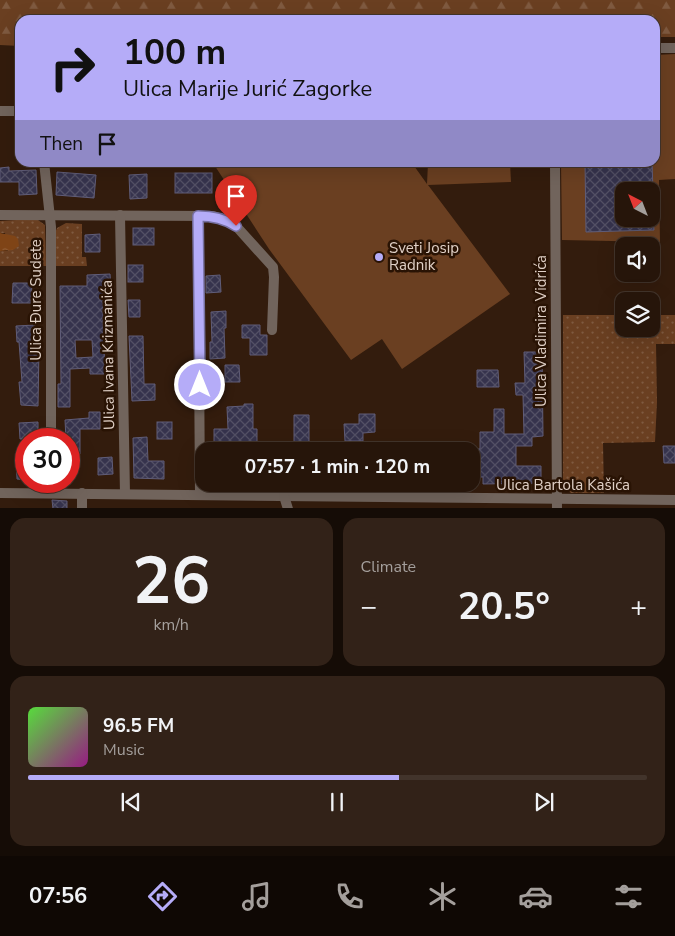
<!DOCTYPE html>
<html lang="en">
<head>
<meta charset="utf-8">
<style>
  body { margin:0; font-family:"Nunito Sans",sans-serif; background:#322218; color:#f1f3f6; height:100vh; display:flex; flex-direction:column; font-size:19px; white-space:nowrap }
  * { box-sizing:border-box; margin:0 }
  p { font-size:16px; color:#a49f9c }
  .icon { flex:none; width:28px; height:28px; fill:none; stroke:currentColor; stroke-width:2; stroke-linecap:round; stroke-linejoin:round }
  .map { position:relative; height:508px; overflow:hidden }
  .panel { display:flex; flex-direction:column; gap:10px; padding:10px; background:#150c06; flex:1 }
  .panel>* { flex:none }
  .banner { position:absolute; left:15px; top:15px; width:645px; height:152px; border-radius:15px; box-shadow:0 5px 20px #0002,0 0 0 1px #42342b; background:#b5acf8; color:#111; overflow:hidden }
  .needle { width:32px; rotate:318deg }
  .tools { position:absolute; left:615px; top:182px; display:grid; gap:10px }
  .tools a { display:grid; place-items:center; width:45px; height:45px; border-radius:10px; background:#26150a; box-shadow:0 5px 20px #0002,0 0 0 1px #42342b; font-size:25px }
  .speed { position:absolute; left:15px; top:428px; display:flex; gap:10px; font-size:25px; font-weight:700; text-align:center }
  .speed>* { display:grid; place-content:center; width:65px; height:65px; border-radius:50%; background:#26150a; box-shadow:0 5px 20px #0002,0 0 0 1px #42342b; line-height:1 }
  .speed .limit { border:8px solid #d22; background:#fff; color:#111 }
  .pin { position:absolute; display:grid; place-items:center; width:42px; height:42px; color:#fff; margin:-51px -21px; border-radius:50% 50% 50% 0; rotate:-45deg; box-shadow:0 0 5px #0007 }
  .pin .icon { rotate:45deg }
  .me { position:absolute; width:55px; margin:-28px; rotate:0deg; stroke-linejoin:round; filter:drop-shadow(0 0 4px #0008) }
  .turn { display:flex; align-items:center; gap:18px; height:105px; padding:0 25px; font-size:22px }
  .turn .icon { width:65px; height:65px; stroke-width:2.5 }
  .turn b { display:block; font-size:35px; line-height:42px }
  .then { display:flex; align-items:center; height:48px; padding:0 25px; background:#0003; gap:10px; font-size:19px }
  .big { font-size:38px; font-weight:700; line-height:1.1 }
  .panel .card { flex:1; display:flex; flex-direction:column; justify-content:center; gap:8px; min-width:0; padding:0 18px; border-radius:15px; background:#322218 }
  .panel .dial { align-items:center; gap:0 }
  .dial b { font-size:65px; line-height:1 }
  .song { display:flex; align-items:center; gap:15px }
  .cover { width:60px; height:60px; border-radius:8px; background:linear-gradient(135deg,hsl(110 70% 55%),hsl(310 70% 35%)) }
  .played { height:5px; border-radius:2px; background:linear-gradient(90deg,#b5acf8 60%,#42342b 60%) }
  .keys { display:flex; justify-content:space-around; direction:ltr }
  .heat { display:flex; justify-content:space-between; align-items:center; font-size:28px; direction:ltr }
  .panel .tiles { flex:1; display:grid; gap:10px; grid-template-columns:1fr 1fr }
  .card:last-child { grid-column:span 2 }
  .trip { position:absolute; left:195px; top:442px; width:285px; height:50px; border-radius:15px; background:#26150a; box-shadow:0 5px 20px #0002,0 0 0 1px #42342b; font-weight:700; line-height:50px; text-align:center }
  .dock { display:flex; height:80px; justify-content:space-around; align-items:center; background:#0f0804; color:#a49f9c }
  .dock .icon { width:35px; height:35px }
  .dock .current { color:#b5acf8 }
  .dock b { font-size:22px; color:#f1f3f6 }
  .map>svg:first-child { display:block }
  .green { fill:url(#green-dots) }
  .forest { fill:url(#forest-firs) }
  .pitch { fill:#6a3f21; fill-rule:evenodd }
  .water { fill:url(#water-ripples) }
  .building { fill:url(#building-cross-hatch); stroke:#605d79; fill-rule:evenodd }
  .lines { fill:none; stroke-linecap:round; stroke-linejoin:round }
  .street { stroke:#71645c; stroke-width:10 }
  .route-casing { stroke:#7670a1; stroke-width:12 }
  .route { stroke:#b5acf8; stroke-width:9 }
  .poi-dot { fill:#b5acf8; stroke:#291304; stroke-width:2 }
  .labels { text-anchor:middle; stroke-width:5; stroke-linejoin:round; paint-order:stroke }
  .poi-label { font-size:15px; fill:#e0d0c6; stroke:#291304; text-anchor:start }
  .street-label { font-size:15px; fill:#e0d0c6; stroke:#291304 }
</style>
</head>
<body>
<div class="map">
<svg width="675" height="509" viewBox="0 0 675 509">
  <defs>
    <pattern id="green-dots" width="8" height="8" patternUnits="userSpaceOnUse" patternTransform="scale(1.25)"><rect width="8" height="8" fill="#6a3f21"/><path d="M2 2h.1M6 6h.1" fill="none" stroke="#7f5a40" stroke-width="1.8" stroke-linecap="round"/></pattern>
    <pattern id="forest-firs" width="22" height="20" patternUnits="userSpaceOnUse" patternTransform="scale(1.25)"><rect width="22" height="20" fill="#6a3f21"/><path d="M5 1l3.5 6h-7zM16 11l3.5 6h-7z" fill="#7f5a40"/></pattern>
    <pattern id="water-ripples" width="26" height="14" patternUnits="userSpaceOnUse" patternTransform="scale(1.25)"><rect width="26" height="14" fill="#7f4416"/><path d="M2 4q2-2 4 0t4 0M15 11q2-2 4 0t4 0" fill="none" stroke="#915e36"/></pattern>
    <pattern id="building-cross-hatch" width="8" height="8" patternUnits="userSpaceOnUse" patternTransform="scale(1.25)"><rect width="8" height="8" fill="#36334d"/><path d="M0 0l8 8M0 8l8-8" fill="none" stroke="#535065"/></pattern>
  </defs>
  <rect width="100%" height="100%" fill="#331c0d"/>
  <g class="green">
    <polygon points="33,219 38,220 45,225 46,266 0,266 0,251 8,251 5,233 0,233 0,221"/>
    <polygon points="66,223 82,224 82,257 86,257 87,266 56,266 55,233 57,228"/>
    <polygon points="563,315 624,315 624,329 651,329 651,315 675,315 675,344 656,344 657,402 655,442 603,443 604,493 571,493 563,486"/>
  </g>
  <polygon class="forest" points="0,0 675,0 675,37 655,37 655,20 20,20 20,46 0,45"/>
  <g class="pitch">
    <path d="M675,54V179L659,180L660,242L562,240L561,163L655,162V55ZM624,191H651V219H624Z"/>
    <polygon points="213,163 412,163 427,184 428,163 510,163 511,182 428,185 510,294 402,369 382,339 351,360 269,249"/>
  </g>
  <polygon class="water" points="0,233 15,236 18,239 19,246 13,250 0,251"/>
  <g class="building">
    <polygon points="585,162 652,162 653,191 624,191 624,219 653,219 654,230 586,232"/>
    <polygon points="9,167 9,171 36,170 37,194 19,195 19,182 0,182 0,168"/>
    <polygon points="57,172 96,175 94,198 56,195"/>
    <rect x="175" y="173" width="37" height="20"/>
    <polygon points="147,174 147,198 130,199 129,175"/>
    <rect x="133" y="228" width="21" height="17"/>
    <polygon points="100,234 100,252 85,252 85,235"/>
    <rect x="128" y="265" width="15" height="17"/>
    <path d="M110,274L111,291H103V329H107V346H104L105,374H90V368L70,369V407H58V384H61L60,286H87V275ZM75,340H92L93,357L76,358Z"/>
    <polygon points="220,275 221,292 206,293 206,276"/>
    <polygon points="13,283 32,283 31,303 12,303"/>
    <polygon points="128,300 140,300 140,317 129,317"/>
    <polygon points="226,311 226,328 224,328 225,358 210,359 210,342 212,342 211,312"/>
    <polygon points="35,325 36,348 39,348 38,406 21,405 19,382 22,382 19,342 17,342 16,326"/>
    <polygon points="242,325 260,325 260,335 267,335 267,355 250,355 250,338 242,338"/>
    <polygon points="129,336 143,336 144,384 155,384 155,400 132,401"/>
    <polygon points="524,352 542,352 543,436 532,437 532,446 516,446 516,466 541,466 541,483 483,484 483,477 476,477 477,449 480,449 480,432 494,432 494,409 504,409 504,434 524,434 523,395 516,395 515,383 525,383"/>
    <polygon points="225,365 239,365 240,382 225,382"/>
    <polygon points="477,370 498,370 499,387 477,387"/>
    <polygon points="244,404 253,404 253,429 257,429 257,451 241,451 241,442 214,443 214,429 228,429 227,407 244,406"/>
    <polygon points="89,412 100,412 100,429 80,429 80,454 69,454 69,439 66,439 65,420 89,418"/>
    <polygon points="359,414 375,414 375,432 363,433 363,441 345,441 344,424 359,424"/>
    <polygon points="294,415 309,415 309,442 331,442 331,451 294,451"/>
    <polygon points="38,422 38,439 20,439 19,423"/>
    <rect x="157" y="422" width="15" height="17"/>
    <polygon points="147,437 148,461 164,461 164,479 134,478 133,438"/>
    <polygon points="663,446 675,446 675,463 664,463"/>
    <polygon points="26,456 26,480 17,479 16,457"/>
    <polygon points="112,457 113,474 98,475 98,458"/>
    <polygon points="52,500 67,501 67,509 53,509"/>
  </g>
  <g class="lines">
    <g class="street">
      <polyline points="655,48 675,48"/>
      <polyline points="0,111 20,111"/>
      <polyline points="44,162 51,227 51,439"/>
      <polyline points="555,162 557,509"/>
      <polyline points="0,215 213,216 229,221 236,226 273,267 274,277 272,330"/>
      <polyline points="120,215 125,494"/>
      <polyline points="198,216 200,494"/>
      <polyline points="51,481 51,492"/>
      <polyline points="0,493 675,500"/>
      <polyline points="82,493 82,509"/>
      <polyline points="284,496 288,509"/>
    </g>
  </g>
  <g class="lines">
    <g class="route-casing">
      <path id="route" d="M200,385L198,216C212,216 224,218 236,226"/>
    </g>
    <use href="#route" class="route"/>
  </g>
  <circle class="poi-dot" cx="379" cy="257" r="5"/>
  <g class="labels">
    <g class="poi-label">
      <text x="389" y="253">Sveti Josip<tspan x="389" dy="17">Radnik</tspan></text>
    </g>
    <g class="street-label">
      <text transform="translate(36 300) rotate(-90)" y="5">Ulica Đure Sudete</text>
      <text transform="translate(541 331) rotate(-90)" y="5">Ulica Vladimira Vidrića</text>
      <text transform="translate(108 355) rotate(-91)" y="5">Ulica Ivana Krizmanića</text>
      <text x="563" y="490">Ulica Bartola Kašića</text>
    </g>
  </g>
</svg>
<div class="tools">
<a><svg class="needle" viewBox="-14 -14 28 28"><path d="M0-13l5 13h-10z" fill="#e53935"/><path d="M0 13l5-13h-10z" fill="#a49f9c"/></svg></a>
<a><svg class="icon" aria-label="sound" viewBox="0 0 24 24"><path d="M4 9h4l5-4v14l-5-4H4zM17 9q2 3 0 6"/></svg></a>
<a><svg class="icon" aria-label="layers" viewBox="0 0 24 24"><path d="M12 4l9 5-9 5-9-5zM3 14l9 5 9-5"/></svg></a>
</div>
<div class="speed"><div class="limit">30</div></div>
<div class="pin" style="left:236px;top:226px;background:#d93025"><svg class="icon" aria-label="arrive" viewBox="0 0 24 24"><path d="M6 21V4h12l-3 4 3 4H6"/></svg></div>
<svg class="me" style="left:200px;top:385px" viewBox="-20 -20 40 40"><circle r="17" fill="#b5acf8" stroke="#fff" stroke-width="3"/><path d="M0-11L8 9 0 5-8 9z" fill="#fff"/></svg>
<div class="trip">07:57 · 1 min · 120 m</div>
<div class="banner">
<div class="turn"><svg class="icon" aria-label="right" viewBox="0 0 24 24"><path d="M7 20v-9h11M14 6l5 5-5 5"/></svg><div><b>100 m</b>Ulica Marije Jurić Zagorke</div></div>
<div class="then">Then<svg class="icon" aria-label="arrive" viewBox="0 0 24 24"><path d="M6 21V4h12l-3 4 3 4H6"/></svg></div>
</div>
</div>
<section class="panel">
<div class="tiles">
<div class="card dial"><b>26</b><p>km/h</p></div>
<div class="card"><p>Climate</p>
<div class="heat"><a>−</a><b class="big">20.5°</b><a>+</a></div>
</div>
<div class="card">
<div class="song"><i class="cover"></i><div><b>96.5 FM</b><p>Music</p></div></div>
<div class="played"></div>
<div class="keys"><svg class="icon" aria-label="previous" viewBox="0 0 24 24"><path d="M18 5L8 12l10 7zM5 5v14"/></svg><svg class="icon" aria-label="pause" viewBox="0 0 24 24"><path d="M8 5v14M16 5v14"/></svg><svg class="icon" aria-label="next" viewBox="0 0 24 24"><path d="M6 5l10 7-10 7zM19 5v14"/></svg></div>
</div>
</div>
</section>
<nav class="dock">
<b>07:56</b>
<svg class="icon current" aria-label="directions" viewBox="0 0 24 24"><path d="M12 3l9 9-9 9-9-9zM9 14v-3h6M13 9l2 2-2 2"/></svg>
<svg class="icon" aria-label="music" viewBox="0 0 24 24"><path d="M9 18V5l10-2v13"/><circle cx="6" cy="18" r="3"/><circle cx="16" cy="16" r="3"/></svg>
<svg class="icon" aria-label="phone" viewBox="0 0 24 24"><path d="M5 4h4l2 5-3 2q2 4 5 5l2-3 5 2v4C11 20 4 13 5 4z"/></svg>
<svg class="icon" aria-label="climate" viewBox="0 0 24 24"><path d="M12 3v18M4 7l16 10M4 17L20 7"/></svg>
<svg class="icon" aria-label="car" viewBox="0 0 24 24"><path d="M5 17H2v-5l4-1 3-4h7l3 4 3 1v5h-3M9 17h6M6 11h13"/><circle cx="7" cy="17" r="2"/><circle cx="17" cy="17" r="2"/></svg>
<svg class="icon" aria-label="filters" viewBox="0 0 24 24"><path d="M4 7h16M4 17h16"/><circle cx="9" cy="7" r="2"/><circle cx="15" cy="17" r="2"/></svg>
</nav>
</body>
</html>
